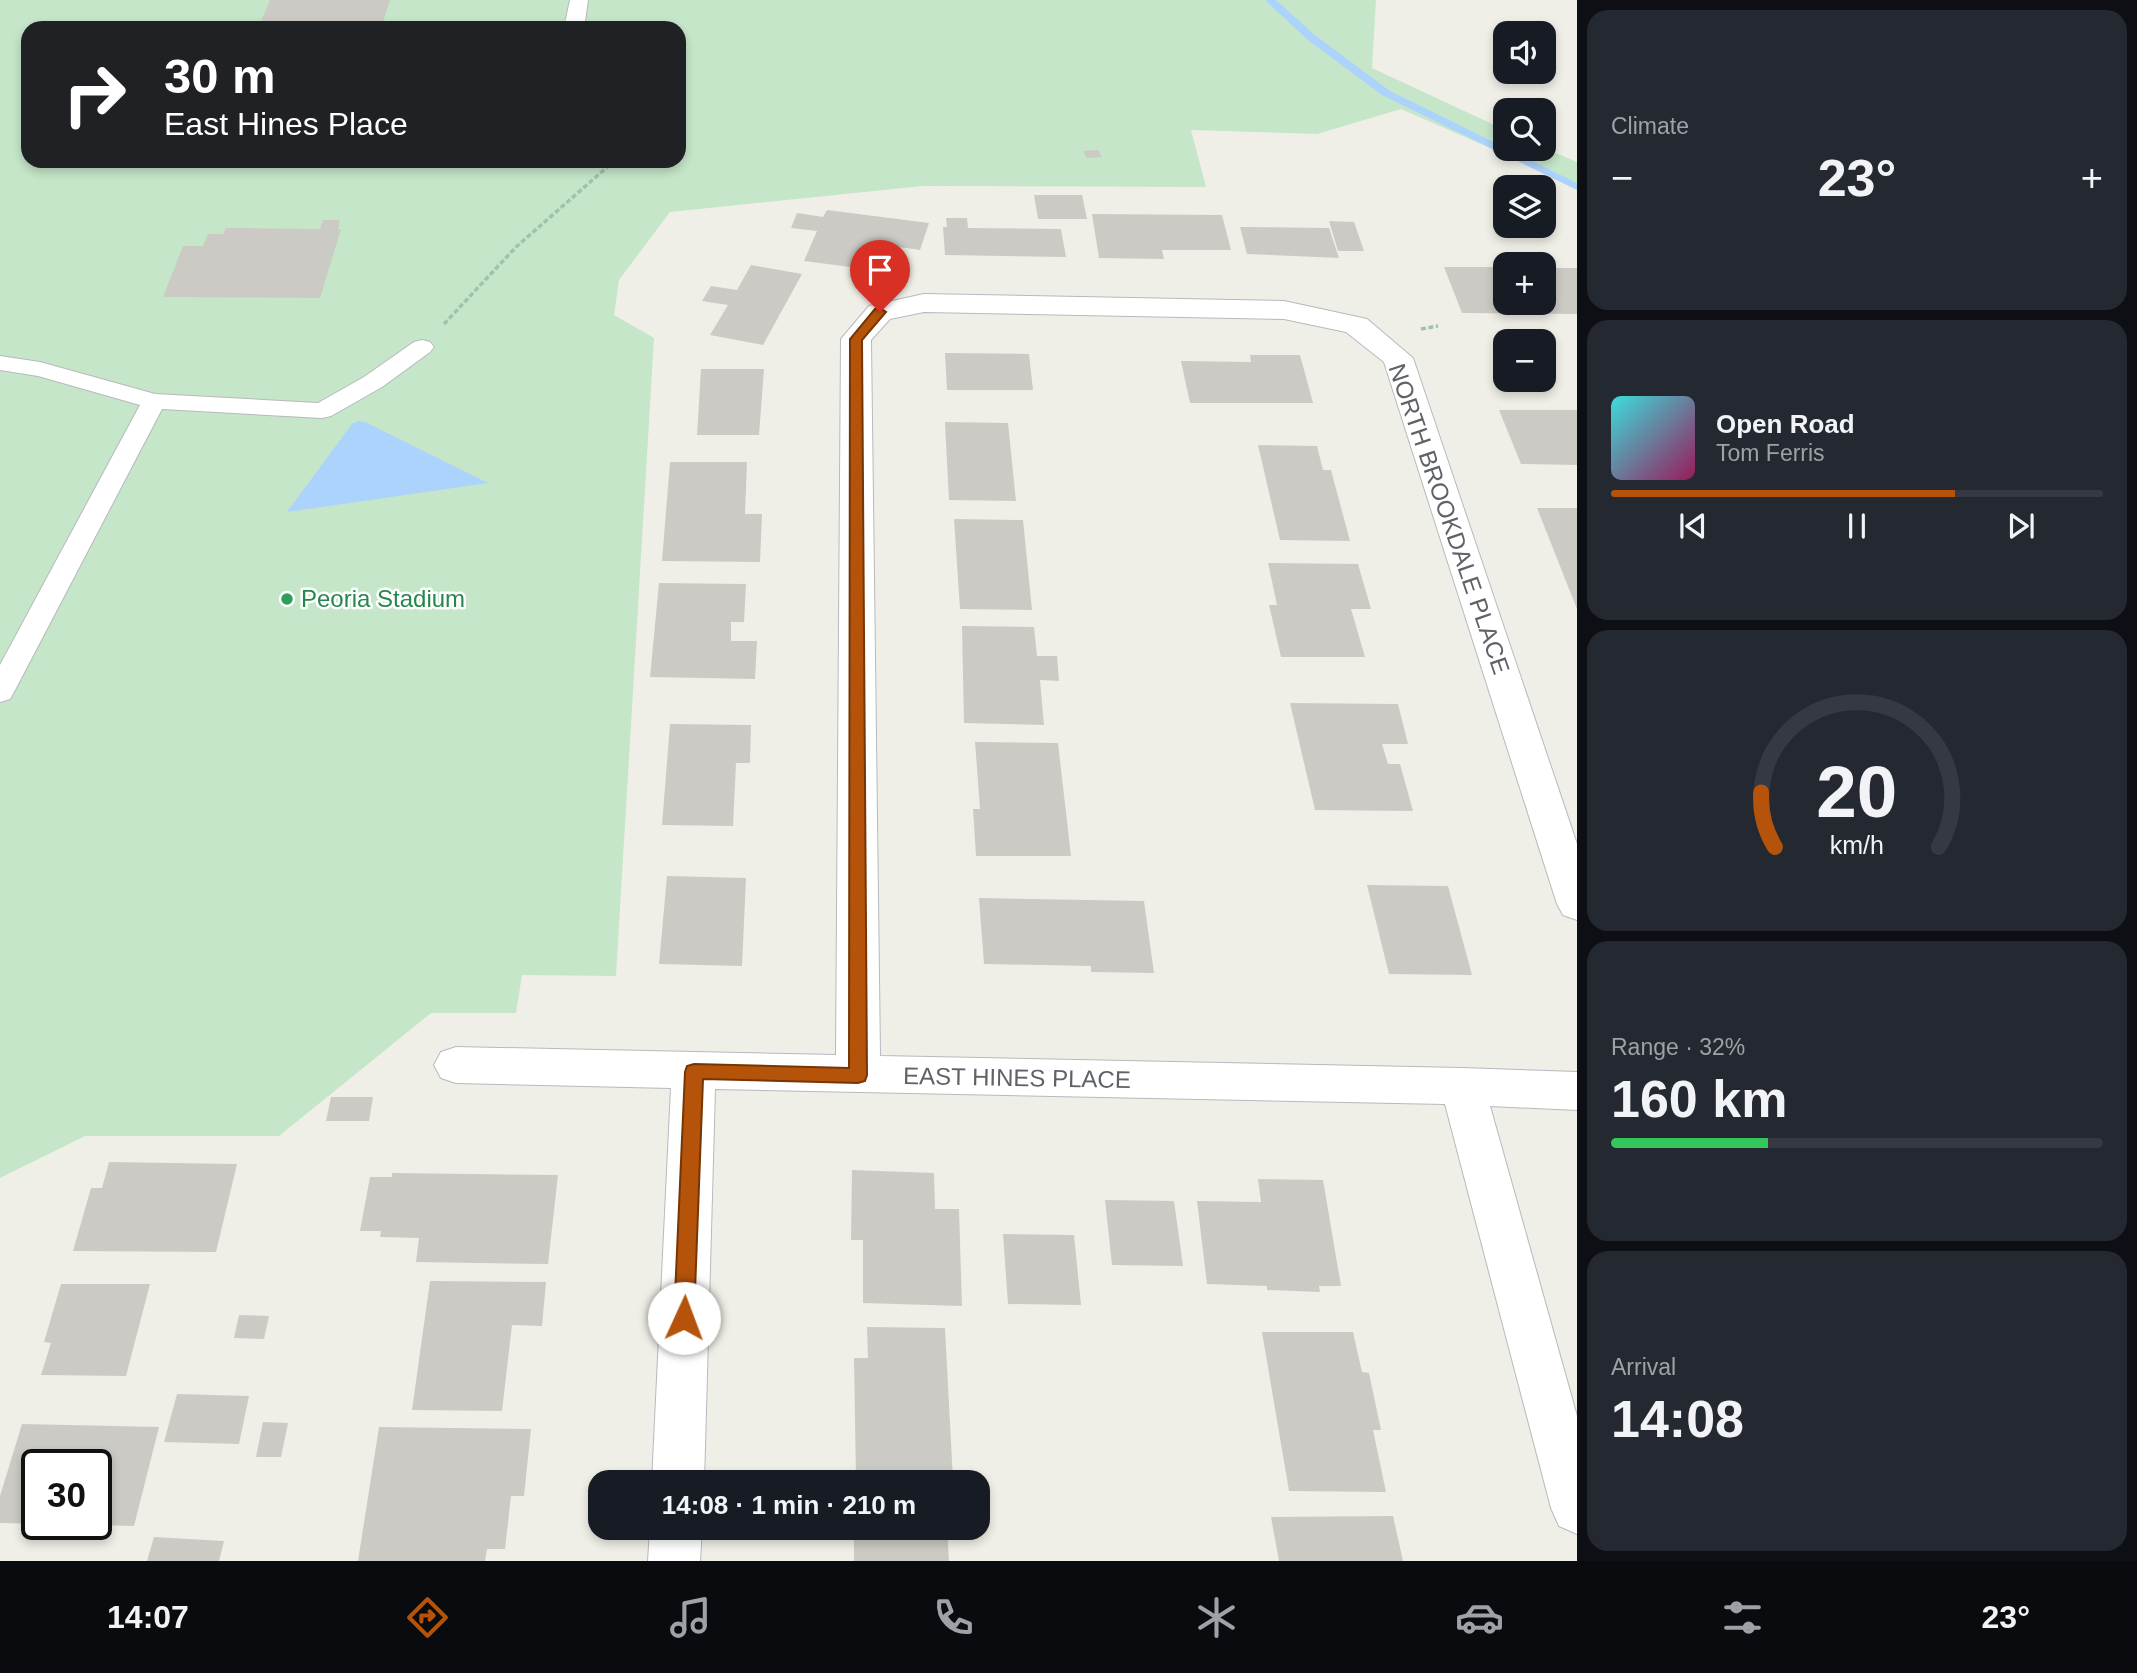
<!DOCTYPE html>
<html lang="en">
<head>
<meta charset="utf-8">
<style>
  body { margin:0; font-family:Arial,sans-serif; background:#242831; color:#f1f3f6; height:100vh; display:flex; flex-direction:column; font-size:26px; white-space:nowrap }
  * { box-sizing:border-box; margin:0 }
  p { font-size:23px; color:#9ea1a6 }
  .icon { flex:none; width:38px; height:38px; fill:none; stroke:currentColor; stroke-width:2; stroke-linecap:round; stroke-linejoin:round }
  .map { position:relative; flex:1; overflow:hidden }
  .sheet { display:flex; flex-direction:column; gap:10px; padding:10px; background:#0d0f14; width:560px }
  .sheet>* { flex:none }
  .banner { position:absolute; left:21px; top:21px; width:665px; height:147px; border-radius:21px; box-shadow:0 4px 10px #0003; background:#202124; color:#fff; overflow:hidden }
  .buttons { position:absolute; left:1493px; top:21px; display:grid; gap:14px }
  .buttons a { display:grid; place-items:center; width:63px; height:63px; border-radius:14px; background:#171b24; box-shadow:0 4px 10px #0003; font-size:35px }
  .speed { position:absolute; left:21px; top:1449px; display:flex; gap:14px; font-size:35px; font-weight:700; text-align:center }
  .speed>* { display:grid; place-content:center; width:91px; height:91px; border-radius:50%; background:#171b24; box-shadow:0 4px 10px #0003; line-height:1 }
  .speed .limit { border:4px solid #111; border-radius:10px; background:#fff; color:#111 }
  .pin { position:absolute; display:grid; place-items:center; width:60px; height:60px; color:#fff; margin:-72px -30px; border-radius:50% 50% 50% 0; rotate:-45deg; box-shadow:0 0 7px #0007 }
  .pin .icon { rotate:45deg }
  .me { position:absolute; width:77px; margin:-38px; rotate:2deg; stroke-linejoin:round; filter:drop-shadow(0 0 5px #0008) }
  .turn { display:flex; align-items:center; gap:24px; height:147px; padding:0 28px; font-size:32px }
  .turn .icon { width:91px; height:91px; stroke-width:2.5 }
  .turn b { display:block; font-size:49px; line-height:60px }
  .big { font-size:52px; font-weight:600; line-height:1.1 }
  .sheet .tile { flex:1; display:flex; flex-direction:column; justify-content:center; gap:10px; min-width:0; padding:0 24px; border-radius:21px; background:#242831 }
  .sheet .dial { align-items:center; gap:0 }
  .dial svg { height:182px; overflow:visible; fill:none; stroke:#363941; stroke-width:7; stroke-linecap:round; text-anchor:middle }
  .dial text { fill:#f1f3f6; stroke:none }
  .song { display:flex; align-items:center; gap:21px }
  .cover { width:84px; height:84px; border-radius:10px; background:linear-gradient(135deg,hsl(180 70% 55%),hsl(330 70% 35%)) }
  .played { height:7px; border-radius:4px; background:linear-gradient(90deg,#b45309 70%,#363941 70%) }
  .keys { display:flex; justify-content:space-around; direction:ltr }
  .heat { display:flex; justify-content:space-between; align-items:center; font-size:38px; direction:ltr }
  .charge { height:10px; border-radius:5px; background:linear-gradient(90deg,#34c759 32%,#363941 0) }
  .trip { position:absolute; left:588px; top:1470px; width:402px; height:70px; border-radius:21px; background:#171b24; box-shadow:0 4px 10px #0003; font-weight:600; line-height:70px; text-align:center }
  .dock { display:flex; height:112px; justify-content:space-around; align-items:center; background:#090b0e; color:#9ea1a6 }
  .dock .icon { width:49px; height:49px }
  .dock .on { color:#b45309 }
  .dock b { font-size:32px; color:#f1f3f6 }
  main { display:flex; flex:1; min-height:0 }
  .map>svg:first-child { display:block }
  .green { fill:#c5e6c8; fill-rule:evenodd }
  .water { fill:#acd3fb }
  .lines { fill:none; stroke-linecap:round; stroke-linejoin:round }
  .stream { fill:#acd3fb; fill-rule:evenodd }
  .building { fill:#cccac4 }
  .lane-casing { stroke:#b7b9bd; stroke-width:2 }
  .street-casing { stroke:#b7b9bd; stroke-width:2 }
  .path { stroke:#9dc4ac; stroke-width:3.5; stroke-dasharray:5 2.5; stroke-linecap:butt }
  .lane { fill:#fff; fill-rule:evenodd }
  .street { fill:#fff; fill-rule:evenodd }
  .route { fill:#b45309; stroke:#753606; stroke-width:2 }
  .leisure-dot { fill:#2e9e5b; stroke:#fff; stroke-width:2.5 }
  .labels { text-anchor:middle; stroke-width:5; stroke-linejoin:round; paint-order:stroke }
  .street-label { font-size:24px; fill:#5f6267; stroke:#fff }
  .leisure-label { font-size:24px; fill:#27864d; stroke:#fff; text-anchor:start }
</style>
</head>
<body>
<main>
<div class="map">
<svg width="1577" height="1561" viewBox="0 0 1577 1561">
  <rect width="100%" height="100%" fill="#f0efe7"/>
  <path class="green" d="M0,0H1376L1372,68L1505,130V149L1544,148L1577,162V186L1401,109L1317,134L1191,130L1206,187L923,186L670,212L619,280L614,315L654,338L616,976L522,975L516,1013H431L279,1136H85L0,1178ZM28,28H679V161H28Z"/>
  <polygon class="water" points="358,421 365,422 488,483 287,512 352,424"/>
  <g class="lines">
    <polygon class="stream" points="1265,0 1276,0 1316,36 1390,91 1577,183 1577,190 1382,95 1308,40"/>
  </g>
  <g class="building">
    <polygon points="270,0 390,0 381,28 258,28"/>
    <polygon points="1098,150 1102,157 1087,158 1083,151"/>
    <polygon points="1034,195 1082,195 1087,219 1038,219"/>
    <polygon points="827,210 929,223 920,250 871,243 858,268 804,261 817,231 791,228 797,213 823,217"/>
    <polygon points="1092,214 1222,215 1231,250 1162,250 1164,259 1099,258"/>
    <polygon points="946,218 967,218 968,228 1061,229 1066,257 945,255 943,227 947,227"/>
    <polygon points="323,220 340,220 338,229 341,229 320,298 163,297 183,246 203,246 208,234 223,234 226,228 320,229"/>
    <polygon points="1329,221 1354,222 1364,251 1338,251"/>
    <polygon points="1240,227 1329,228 1339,258 1247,254"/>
    <polygon points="751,265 802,274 763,345 710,335 728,305 702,301 711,286 737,290"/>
    <polygon points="1444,267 1505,267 1505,303 1544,303 1544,268 1577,268 1577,314 1462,313"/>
    <polygon points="945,353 1029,354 1033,390 947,390"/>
    <polygon points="1250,355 1300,355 1313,403 1190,403 1181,361 1251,362"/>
    <polygon points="701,369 764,369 759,435 697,435"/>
    <polygon points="1499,410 1577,410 1577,465 1521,464"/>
    <polygon points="945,422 1008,423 1016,501 949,500"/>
    <polygon points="1258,445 1317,446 1323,470 1331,470 1350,541 1280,540"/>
    <polygon points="670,462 747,462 745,514 762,514 760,562 662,561"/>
    <polygon points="1537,508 1577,508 1577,609"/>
    <polygon points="954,519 1023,520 1032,610 960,609"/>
    <polygon points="1268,563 1358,564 1371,609 1351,609 1365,657 1281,657 1269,605 1277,605"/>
    <polygon points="659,583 746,584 744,622 731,622 731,641 757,641 755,679 650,677"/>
    <polygon points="962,626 1034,627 1037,656 1057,656 1059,681 1040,680 1044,725 964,723"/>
    <polygon points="1290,703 1398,704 1408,744 1382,744 1388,764 1400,764 1413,811 1315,810"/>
    <polygon points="670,724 751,725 750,763 736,763 733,826 662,825"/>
    <polygon points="975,742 1058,743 1071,856 976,856 973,809 980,809"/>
    <polygon points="667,876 746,878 742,966 659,964"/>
    <polygon points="1367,885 1448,886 1472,975 1389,974"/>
    <polygon points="979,898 1144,901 1154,973 1091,972 1091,966 984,964"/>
    <polygon points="331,1097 373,1097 369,1121 326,1121"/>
    <polygon points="109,1162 237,1164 216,1252 73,1251 91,1188 102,1188"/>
    <polygon points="852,1170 934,1173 935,1209 959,1209 962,1306 863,1303 863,1240 851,1240"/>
    <polygon points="392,1173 558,1175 548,1264 416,1262 419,1238 380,1237 381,1231 360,1231 370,1177 392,1177"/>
    <polygon points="1258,1179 1323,1180 1341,1286 1319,1286 1320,1292 1267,1290 1267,1286 1207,1284 1197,1201 1261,1202"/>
    <polygon points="1105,1200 1174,1201 1183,1266 1112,1265"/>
    <polygon points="1003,1234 1074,1235 1081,1305 1008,1304"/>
    <polygon points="430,1281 546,1282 542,1326 512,1325 502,1411 412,1410"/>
    <polygon points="61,1284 150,1284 126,1376 41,1375 51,1343 44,1342"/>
    <polygon points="239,1315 269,1316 264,1339 234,1338"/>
    <polygon points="867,1327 945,1328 953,1480 856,1480 854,1358 868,1358"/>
    <polygon points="1262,1332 1353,1332 1362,1372 1369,1373 1381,1430 1373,1430 1386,1492 1289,1491"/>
    <polygon points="177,1394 249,1396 239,1444 164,1442"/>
    <polygon points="263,1422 288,1423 281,1457 256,1457"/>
    <polygon points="22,1424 159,1427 134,1526 96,1525 96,1465 37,1465 37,1524 0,1523 0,1496"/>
    <polygon points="379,1427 531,1429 524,1496 511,1496 505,1549 487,1549 485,1561 358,1561"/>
    <polygon points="1393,1516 1403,1561 1279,1561 1271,1517"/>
    <polygon points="854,1528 947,1528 949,1561 854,1561"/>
    <polygon points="154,1537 224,1541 219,1561 147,1561"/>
  </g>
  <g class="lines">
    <g class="lane-casing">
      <g id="lane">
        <polygon points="570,0 588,0 584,28 564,28"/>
        <polygon points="422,340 430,342 434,347 430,352 382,387 331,416 322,418 162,409 14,692 10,699 0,702 0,665 140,405 38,376 0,370 0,356 40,362 155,394 318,403 364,377 414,342"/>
      </g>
    </g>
    <g class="street-casing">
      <g id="street">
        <polygon points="924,294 1284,301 1367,319 1413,358 1577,844 1577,920 1563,915 1557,904 1384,362 1346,332 1284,319 924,312 890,319 871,340 880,1056 1462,1068 1577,1072 1577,1110 1490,1106 1577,1416 1577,1534 1559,1526 1551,1508 1445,1104 715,1089 704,1482 652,1482 671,1088 456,1083 441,1078 434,1065 441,1052 456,1047 836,1055 841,339 869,306"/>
        <polygon points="650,1528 702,1528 700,1561 648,1561"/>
      </g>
    </g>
    <g class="path">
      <polyline points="444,324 516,247 613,162"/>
      <polyline points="1421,329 1438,326"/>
    </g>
    <use href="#lane" class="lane"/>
    <use href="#street" class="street"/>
  </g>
  <polygon class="route" points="880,308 886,312 862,340 867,1075 865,1081 858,1083 703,1079 694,1318 691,1324 684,1327 677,1324 674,1318 685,1072 687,1066 694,1064 849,1068 850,339 875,309"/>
  <circle class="leisure-dot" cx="287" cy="599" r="7"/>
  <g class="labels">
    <g class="street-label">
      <text transform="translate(1449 519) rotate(71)" y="8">NORTH BROOKDALE PLACE</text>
      <text transform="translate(1017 1078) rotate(1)" y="8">EAST HINES PLACE</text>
    </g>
    <g class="leisure-label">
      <text x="301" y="607">Peoria Stadium</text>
    </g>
  </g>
</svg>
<div class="buttons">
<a><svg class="icon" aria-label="sound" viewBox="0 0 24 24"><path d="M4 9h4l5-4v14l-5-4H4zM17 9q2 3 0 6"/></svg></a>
<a><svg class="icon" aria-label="search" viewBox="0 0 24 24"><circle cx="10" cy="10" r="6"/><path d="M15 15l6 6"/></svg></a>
<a><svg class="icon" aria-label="layers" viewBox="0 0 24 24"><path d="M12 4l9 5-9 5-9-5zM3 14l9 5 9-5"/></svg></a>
<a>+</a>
<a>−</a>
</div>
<div class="speed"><div class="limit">30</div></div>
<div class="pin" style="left:880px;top:312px;background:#d93025"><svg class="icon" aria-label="arrive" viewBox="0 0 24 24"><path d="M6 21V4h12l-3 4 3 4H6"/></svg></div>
<svg class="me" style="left:684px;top:1318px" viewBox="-20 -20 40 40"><circle r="19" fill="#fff"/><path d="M0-13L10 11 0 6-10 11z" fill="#b45309"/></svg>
<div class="trip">14:08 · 1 min · 210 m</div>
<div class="banner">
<div class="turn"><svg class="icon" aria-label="right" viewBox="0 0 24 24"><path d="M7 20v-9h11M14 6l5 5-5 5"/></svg><div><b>30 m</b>East Hines Place</div></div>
</div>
</div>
<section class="sheet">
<div class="tile"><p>Climate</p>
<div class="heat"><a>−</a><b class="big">23°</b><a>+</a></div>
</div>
<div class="tile">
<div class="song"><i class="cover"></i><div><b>Open Road</b><p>Tom Ferris</p></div></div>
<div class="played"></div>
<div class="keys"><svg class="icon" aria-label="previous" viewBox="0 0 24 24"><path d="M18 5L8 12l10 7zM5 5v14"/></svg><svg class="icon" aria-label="pause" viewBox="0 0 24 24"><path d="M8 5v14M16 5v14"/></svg><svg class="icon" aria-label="next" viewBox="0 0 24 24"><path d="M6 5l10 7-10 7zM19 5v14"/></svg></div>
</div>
<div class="tile dial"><svg viewBox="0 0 100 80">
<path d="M14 69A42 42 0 1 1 86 69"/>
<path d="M14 69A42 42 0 0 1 8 45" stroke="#b45309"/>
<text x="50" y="56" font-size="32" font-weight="700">20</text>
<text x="50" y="72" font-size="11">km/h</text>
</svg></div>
<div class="tile"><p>Range · 32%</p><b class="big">160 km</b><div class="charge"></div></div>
<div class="tile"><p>Arrival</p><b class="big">14:08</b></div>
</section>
</main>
<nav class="dock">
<b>14:07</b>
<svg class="icon on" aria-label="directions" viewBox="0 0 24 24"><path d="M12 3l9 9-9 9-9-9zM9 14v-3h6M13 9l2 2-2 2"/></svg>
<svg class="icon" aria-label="music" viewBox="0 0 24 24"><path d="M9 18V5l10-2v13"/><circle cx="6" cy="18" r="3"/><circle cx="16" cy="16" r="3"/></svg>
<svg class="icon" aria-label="phone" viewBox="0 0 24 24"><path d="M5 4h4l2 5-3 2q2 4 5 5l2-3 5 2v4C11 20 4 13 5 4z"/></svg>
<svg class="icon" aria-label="climate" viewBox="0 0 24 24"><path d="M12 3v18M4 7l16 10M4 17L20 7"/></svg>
<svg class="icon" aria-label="car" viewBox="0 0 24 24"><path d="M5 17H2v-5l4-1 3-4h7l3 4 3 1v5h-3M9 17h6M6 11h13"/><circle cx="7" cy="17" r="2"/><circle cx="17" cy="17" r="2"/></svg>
<svg class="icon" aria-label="filters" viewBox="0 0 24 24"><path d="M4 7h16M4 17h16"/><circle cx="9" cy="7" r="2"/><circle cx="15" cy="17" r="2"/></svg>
<b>23°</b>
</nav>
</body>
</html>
